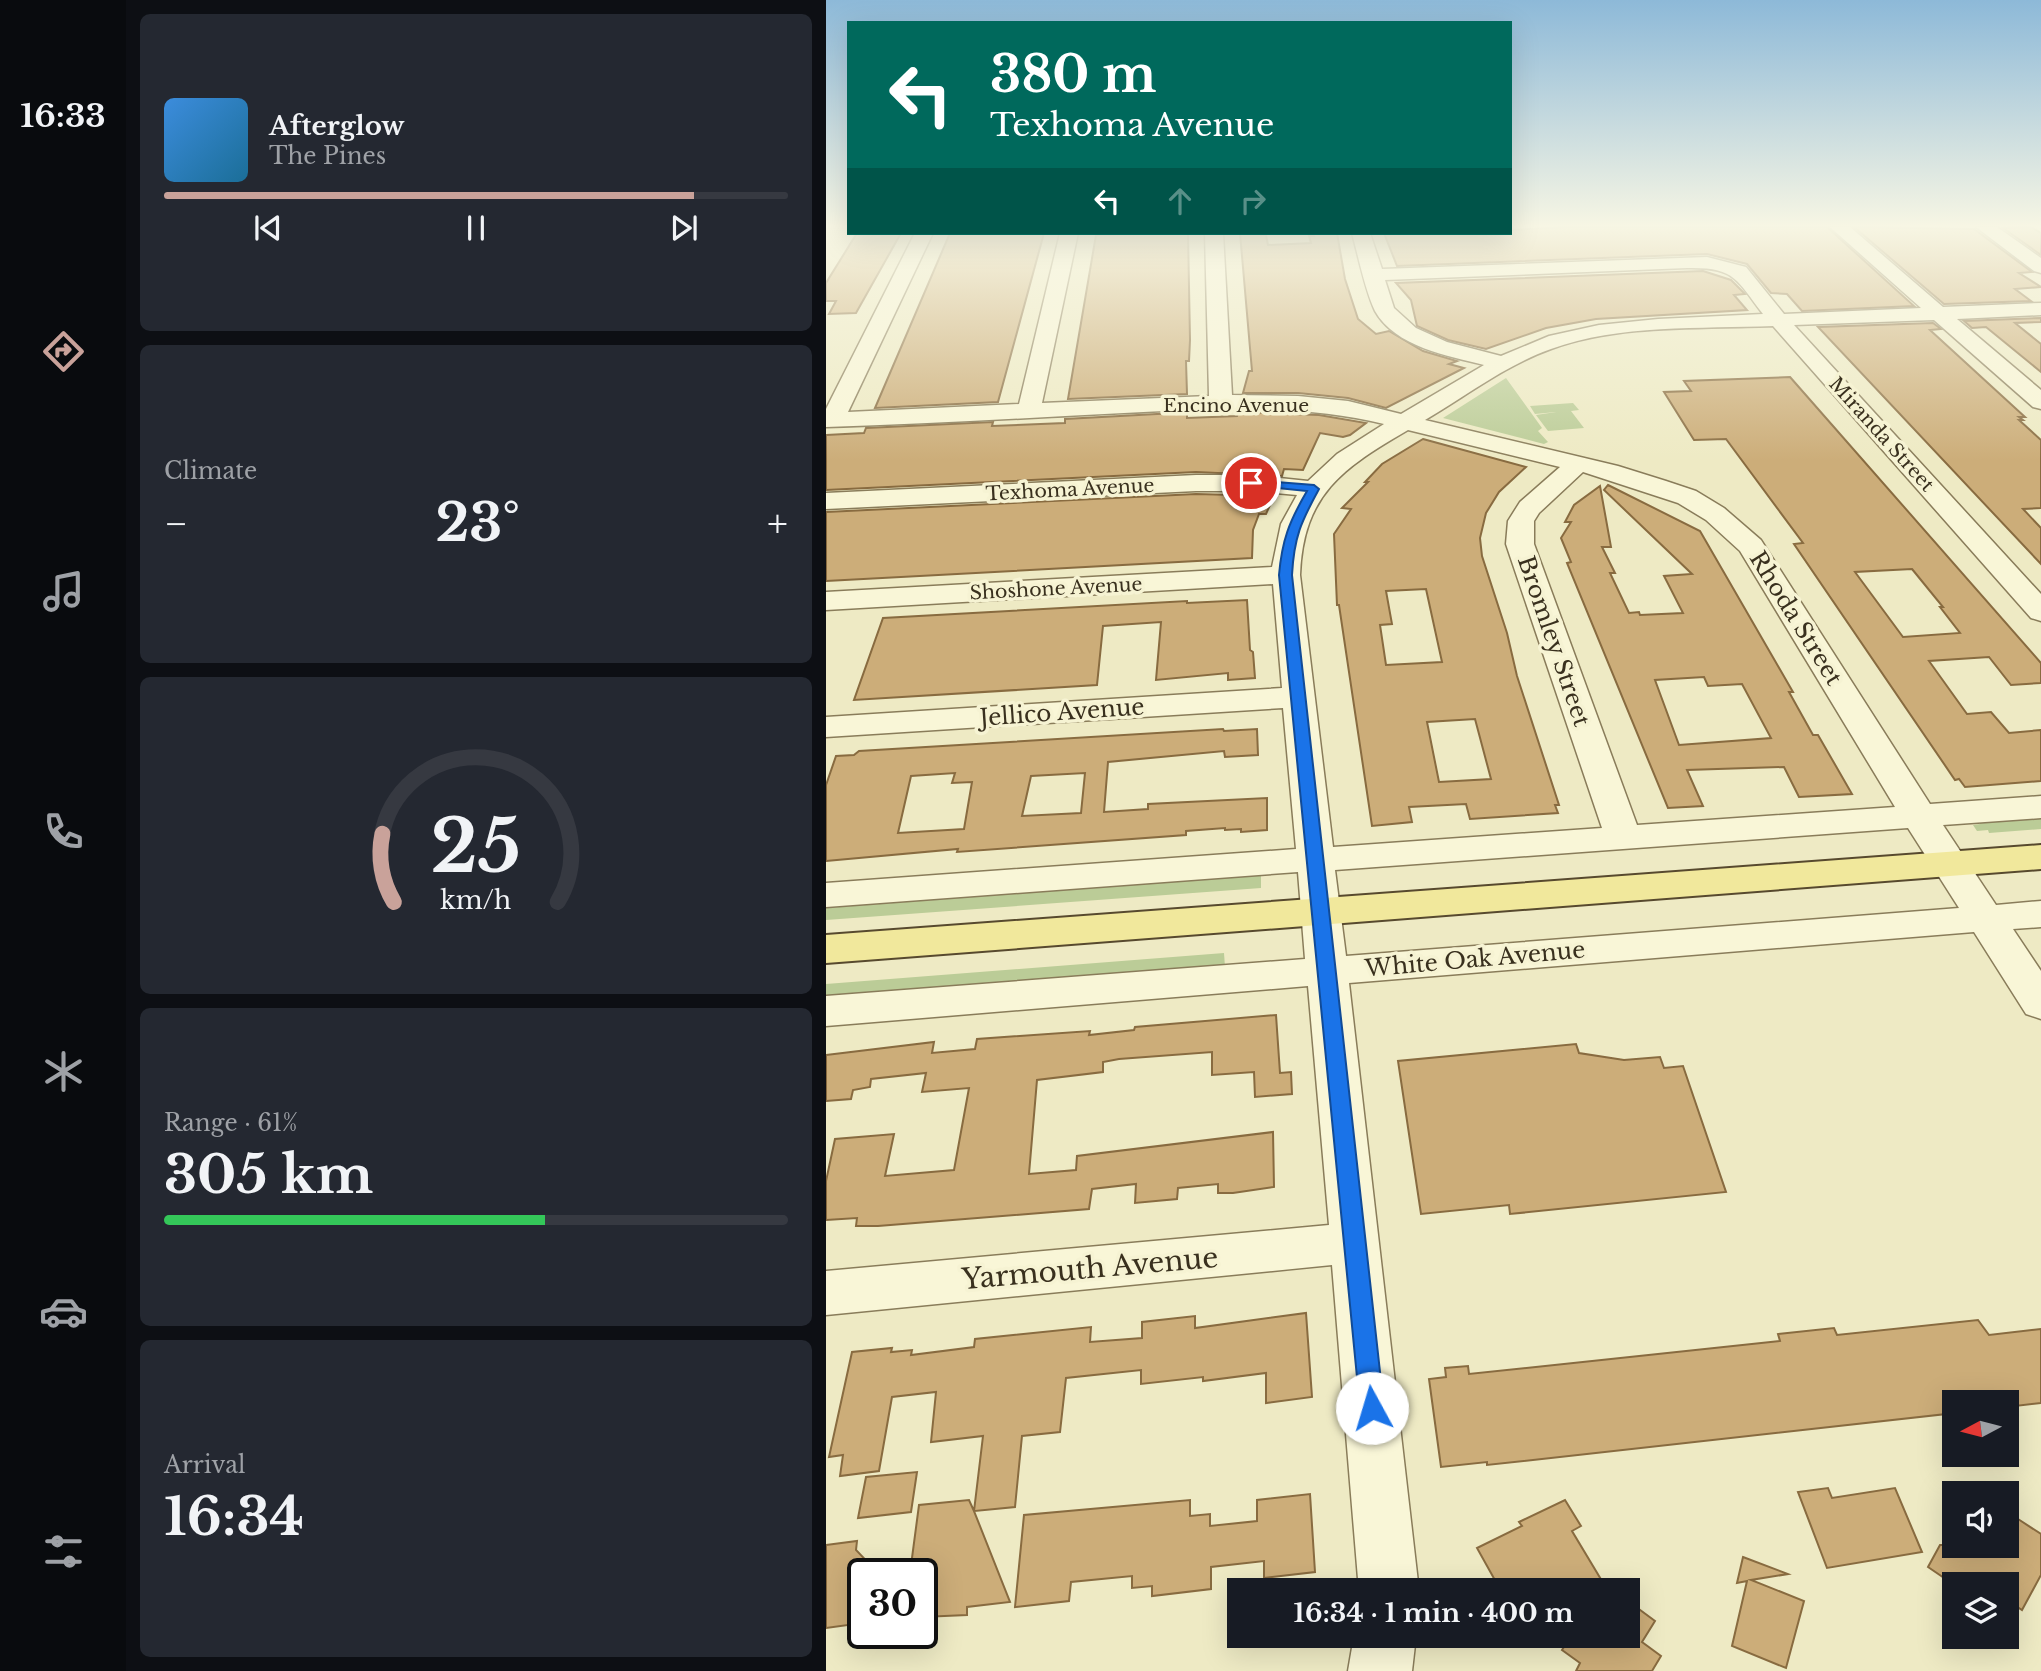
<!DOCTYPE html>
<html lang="en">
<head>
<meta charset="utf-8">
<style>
  body { margin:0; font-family:"Libre Baskerville",serif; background:#242831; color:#f1f3f6; height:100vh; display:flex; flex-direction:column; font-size:26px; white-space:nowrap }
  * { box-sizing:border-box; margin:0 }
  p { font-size:23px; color:#9ea1a6 }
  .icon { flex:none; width:38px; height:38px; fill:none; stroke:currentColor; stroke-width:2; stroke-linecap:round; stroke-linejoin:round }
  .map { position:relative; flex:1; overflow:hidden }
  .details { display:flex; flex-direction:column; gap:14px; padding:14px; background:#0d0f14; width:700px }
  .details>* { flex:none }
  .banner { position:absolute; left:21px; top:21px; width:665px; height:214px; border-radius:0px; box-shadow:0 7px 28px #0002; background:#00695c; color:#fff; overflow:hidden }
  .needle { width:46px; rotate:263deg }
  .fabs { position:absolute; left:1116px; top:1390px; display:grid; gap:14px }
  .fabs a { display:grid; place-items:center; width:77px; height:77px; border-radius:0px; background:#171b24; box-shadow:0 7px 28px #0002; font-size:35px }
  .speed { position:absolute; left:21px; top:1558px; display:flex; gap:14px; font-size:35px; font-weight:700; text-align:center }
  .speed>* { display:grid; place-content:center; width:91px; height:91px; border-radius:50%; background:#171b24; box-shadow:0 7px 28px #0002; line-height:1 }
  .speed .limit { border:4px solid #111; border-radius:10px; background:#fff; color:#111 }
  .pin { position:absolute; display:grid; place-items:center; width:60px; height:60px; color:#fff; margin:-30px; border:4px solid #fff; border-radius:50%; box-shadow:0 2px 7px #0007 }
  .me { position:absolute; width:77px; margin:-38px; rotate:354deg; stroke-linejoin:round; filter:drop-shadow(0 0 5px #0008) }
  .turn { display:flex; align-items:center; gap:24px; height:147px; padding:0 28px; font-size:32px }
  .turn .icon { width:91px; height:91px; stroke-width:2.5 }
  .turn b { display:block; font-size:49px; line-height:60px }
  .lanes { display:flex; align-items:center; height:66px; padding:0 28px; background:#0003; justify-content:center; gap:35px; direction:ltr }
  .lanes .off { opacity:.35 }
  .big { font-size:52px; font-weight:700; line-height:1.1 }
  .details .widget { flex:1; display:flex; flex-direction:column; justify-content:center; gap:10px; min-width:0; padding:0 24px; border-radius:10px; background:#242831 }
  .details .dial { align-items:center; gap:0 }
  .dial svg { height:182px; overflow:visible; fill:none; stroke:#363941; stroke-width:7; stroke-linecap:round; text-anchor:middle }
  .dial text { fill:#f1f3f6; stroke:none }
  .song { display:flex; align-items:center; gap:21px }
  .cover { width:84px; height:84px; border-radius:10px; background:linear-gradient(135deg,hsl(210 70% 55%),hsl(200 70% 35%)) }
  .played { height:7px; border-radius:4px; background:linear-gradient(90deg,#c9a29a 85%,#363941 85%) }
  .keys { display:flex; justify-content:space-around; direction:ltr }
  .heat { display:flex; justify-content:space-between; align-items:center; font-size:38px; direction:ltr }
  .charge { height:10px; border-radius:5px; background:linear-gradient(90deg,#34c759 61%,#363941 0) }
  .trip { position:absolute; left:401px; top:1578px; width:413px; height:70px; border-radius:0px; background:#171b24; box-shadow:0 7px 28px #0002; font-weight:700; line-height:70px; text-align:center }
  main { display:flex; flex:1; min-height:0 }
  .menu { display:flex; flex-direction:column; width:126px; justify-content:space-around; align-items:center; background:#090b0e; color:#9ea1a6 }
  .menu .icon { width:49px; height:49px }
  .menu .current { color:#c9a29a }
  .menu b { font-size:32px; color:#f1f3f6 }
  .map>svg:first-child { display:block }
  .green { fill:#bbcc97 }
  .building { fill:#ccad79; stroke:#886b40; stroke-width:2; fill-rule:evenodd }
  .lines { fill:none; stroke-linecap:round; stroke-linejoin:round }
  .minor-casing { stroke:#897c5a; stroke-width:3 }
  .major-casing { stroke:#57492e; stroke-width:4 }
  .minor { fill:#f9f6d7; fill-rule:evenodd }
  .major { fill:#f1e89c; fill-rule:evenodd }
  .route { fill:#1a73e8; stroke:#114b97; stroke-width:2 }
  .labels { text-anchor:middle; stroke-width:7; stroke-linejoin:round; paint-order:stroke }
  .far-street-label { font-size:19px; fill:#39301e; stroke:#f6f3d3 }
  .street-label { font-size:23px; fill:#39301e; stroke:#f6f3d3 }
  .near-street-label { font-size:28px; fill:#39301e; stroke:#f6f3d3 }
</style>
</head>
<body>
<main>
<nav class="menu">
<b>16:33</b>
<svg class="icon current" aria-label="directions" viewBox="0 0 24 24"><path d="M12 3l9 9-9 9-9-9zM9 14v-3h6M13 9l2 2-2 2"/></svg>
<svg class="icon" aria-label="music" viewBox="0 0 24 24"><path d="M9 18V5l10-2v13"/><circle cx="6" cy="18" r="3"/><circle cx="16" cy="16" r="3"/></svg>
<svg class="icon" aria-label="phone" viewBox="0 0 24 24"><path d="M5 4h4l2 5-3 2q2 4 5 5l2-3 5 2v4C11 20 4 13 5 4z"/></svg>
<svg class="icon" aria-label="climate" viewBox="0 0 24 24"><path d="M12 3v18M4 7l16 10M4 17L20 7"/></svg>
<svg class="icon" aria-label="car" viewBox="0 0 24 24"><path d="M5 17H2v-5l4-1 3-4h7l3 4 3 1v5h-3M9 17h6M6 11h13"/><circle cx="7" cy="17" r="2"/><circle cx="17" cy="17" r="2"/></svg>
<svg class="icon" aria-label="filters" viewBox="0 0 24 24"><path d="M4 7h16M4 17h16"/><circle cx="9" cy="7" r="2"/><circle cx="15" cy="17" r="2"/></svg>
</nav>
<section class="details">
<div class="widget">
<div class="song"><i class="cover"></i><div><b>Afterglow</b><p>The Pines</p></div></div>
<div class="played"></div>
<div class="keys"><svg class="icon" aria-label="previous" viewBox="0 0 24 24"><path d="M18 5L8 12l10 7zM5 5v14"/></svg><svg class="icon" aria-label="pause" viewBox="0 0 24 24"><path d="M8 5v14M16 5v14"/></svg><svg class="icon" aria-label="next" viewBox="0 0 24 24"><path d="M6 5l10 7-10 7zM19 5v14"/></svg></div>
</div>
<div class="widget"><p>Climate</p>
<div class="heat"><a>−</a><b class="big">23°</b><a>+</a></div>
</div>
<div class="widget dial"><svg viewBox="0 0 100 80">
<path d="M14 69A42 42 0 1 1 86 69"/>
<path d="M14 69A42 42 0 0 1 9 39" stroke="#c9a29a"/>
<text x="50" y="56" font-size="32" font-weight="700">25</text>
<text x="50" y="72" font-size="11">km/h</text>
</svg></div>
<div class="widget"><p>Range · 61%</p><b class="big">305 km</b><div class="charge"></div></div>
<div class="widget"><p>Arrival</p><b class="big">16:34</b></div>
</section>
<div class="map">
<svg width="1215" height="1671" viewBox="0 0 1215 1671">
  <rect width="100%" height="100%" fill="#eeeac4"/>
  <g class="green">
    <polygon points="680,378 716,428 712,431 722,442 718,444 617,418"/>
    <polygon points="747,403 753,410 745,411 758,428 722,431 710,415 730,412 709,414 704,406"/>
    <polygon points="1215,817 1215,829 1163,833 1162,830 1151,831 1147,825 1154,824 1153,821"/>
    <polygon points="435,875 435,888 0,920 0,908"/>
    <polygon points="398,953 399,967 0,998 0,984"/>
  </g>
  <g class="building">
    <polygon points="742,227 1001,227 1088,306 976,311 961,294 945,293 921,264 881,254 571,266 558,233 684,233 684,230"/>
    <polygon points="1028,227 1148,229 1206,272 1193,273 1215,287 1189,289 1205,301 1118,304"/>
    <polygon points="1205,227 1215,233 1215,255 1177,228"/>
    <polygon points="31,233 75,233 30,313 3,314 10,301 0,301 0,283"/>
    <polygon points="124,233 218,233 172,402 49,408"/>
    <polygon points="362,233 364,340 363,361 360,361 361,394 242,399 270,235"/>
    <polygon points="414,233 435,233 435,235 440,235 442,245 485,243 483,236 488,236 487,233 511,233 519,279 532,319 550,334 563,331 597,351 631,361 623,364 638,368 560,408 522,398 472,393 417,393 423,371 426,371"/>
    <polygon points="877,271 905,280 919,294 908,295 921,310 770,319 720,328 660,349 622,340 591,326 585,300 570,283"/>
    <polygon points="1215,318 1215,322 1189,323 1215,344 1215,372 1160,327 1146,328 1138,321"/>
    <polygon points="1107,323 1115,329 1104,330 1199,417 1193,417 1197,420 1193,420 1215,440 1215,508 1197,509 1215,528 1215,564 992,327"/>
    <path d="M964,377L1215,663V683L1185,685L1163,657L1103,661L1141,714L1165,712L1183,733L1215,730V781L1139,787L1133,779L1129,780L968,544L977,543L900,439L868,440L838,392L865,391L858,381ZM1086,569L1117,607H1114L1134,633L1077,637L1029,572Z"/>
    <polygon points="412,412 493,415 540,423 524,435 517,437 494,433 477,470 458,469 456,476 370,472 0,490 0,435 38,433 40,428 167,422 166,426 239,423 239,419 331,414 361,413 361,418 411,416"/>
    <path d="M597,439L700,467L673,492L660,513L654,538L656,556L681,633L691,676L733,805H729L732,813L644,819L640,804L583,807L586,822L546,826L513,605H511L508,534L525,509L516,508L542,482H539L556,464ZM600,589L616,662L560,665L554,625L566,624L560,591ZM649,719L665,779L613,782L601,722Z"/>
    <path d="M782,485L874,531L967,692H963L987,735H992L1026,794L973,797L958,767L861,770L877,806L842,808L741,563L745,562L735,538L745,522H739L748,505L774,486L785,547H776L789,573H784L803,613L813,612L814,615L857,613L838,576L866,574L778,490ZM878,677L882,686L916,684L945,738L853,745L829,680Z"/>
    <polygon points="370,494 448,496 440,514 433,514 427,530 426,558 0,581 0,512"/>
    <polygon points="421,600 424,650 427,652 429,678 402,680 402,673 330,680 335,622 277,626 271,685 28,700 57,618 361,601 361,603"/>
    <path d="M397,729L398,731L431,729L432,755L399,757L398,751L282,762L278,812L322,809V804L441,798V830L415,832V829L399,830V828L360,831V835L131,852L132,849L0,861V785L10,756L28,755L33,751ZM129,773L126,783L146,782L138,829L72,833L85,776ZM259,773L255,813L196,816L205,776Z"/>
    <polygon points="450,1015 454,1073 465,1072 466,1094 429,1097 428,1072 386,1075 386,1052 293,1059 277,1062 277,1072 211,1080 203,1174 250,1170 251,1156 447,1132 448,1187 407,1193 392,1193 392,1184 352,1188 351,1199 309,1203 310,1184 266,1189 263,1209 52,1226 30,1226 31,1218 0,1220 0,1181 9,1139 68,1134 59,1176 128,1170 143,1088 96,1092 100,1073 45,1079 44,1087 27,1090 25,1099 0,1101 0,1055 108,1042 106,1053 149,1049 151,1039 264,1031 263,1035 308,1030 309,1027"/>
    <polygon points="750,1044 753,1053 798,1060 834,1057 838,1068 857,1066 900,1192 684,1214 683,1205 595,1214 572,1061"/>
    <polygon points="480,1313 486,1397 440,1403 440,1373 377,1381 377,1377 315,1384 315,1370 240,1378 234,1432 196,1436 189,1507 148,1511 184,1602 141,1607 141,1615 96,1617 96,1573 84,1573 93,1505 143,1500 148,1511 157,1436 105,1442 110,1392 66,1397 53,1471 14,1476 17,1455 3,1457 26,1352 66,1348 65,1352 86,1350 85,1355 148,1347 149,1339 265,1327 264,1342 316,1338 316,1322 369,1316 369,1328"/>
    <polygon points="1152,1320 1163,1335 1215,1329 1215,1403 1181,1407 1181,1402 1129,1402 1129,1413 661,1465 661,1462 615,1467 603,1379 620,1377 619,1368 642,1366 643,1374 954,1341 952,1334 1008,1328 1011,1335"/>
    <polygon points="91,1472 85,1512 32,1518 40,1477"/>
    <polygon points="1002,1488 1006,1498 1069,1488 1096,1552 1001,1568 972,1492"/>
    <polygon points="484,1494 489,1572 438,1578 438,1561 385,1567 385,1589 326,1596 326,1586 306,1588 306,1576 245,1582 243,1601 189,1607 198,1515 364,1500 364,1516 384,1514 384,1526 431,1521 431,1500"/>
    <polygon points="739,1500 755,1526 746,1531 782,1591 675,1591 651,1548 696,1526 693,1522"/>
    <polygon points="1192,1519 1215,1534 1215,1575 1196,1610 1181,1600 1181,1584 1127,1584 1102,1567 1114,1545 1181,1545 1181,1539"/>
    <polygon points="31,1541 30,1550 52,1573 37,1573 37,1623 0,1628 0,1545"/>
    <polygon points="917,1557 962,1574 925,1580 978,1601 960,1668 906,1646 921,1581 911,1583"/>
    <polygon points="802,1601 829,1621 816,1642 835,1656 826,1671 750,1671 754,1663 736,1650 745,1636 802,1636"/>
  </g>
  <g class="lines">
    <g class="minor-casing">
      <g id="minor">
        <path d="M1004,227H1024L1117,307L1215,303V315L1131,319L1215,390V409L1207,407L1108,320L968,325L1215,594V621L1205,618L947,326C874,329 794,324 725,349C680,365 640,396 599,420L792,466L840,481L870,491L898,508L935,540L1104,804L1215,796V818L1117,825L1170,905L1215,901V927L1187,929L1215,971V1019L1200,1014L1148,932L523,983L593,1591H533L506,1265L0,1315V1271L503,1225L482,986L0,1026V996L479,959L472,872L0,907V883L470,849L457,708L0,737V717L456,688L447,584L0,610V592L446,567L455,524L471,495L426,491H370L0,509V493L370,475H426L482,481L511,454L558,424C473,403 385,409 298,413C199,418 99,424 0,427V409L89,233H107L22,412L193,404L234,233H252L216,403L383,396L379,233H397L406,395L472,396L522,401L575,414L658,365C623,356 569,347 549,311C539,290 532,255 526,233H544L556,269L881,257L920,267L958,314L1095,308ZM861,268C909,267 910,279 937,314L832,319L773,325L723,336L675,356L621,342L590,328L568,308L559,280ZM582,430L734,467L694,502L682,521L680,544L776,828L507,847L474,575C477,494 517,468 582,430ZM757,472L852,503L880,520L914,551L1069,807L811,825L708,544V521L713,513ZM1082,828L1133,908L520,956L509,870Z"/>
        <polygon points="1150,227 1171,227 1215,258 1215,273 1208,271"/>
        <polygon points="528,1636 590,1636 586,1671 522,1671"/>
      </g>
    </g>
    <g class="major-casing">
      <polygon id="major" points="1215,845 1215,869 0,963 0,935"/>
    </g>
    <use href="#minor" class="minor"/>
    <use href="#major" class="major"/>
  </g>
  <linearGradient id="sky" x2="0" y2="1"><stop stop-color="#8db9d8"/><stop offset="0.49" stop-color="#f7f6e4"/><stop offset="1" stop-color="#f7f6e4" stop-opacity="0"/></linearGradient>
  <rect width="1215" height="461" fill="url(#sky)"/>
  <path class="route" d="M425,480L488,485L493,489C475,522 468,537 466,575L558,1408L555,1416L546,1419L538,1416L534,1408L453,575C456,540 463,522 481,491L422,485L420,483Z"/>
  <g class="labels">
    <g class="far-street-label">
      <text x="410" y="412">Encino Avenue</text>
      <text transform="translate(1056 434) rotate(48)" y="7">Miranda Street</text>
      <text transform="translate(244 489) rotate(-3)" y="7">Texhoma Avenue</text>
      <text transform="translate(230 588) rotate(-3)" y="7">Shoshone Avenue</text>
    </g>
    <g class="street-label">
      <text transform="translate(970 618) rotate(58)" y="8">Rhoda Street</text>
      <text transform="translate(728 641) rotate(71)" y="8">Bromley Street</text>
      <text transform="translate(236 712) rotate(-4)" y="8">Jellico Avenue</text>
      <text transform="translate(649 959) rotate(-5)" y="8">White Oak Avenue</text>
    </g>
    <g class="near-street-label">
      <text transform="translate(264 1268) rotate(-5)" y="10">Yarmouth Avenue</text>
    </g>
  </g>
</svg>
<div class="fabs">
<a><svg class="needle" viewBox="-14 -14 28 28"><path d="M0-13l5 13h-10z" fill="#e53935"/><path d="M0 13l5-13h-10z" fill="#9ea1a6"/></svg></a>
<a><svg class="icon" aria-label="sound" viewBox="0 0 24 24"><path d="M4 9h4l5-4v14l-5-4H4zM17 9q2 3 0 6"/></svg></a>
<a><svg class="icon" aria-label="layers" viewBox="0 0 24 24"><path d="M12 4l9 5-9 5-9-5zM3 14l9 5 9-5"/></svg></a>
</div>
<div class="speed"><div class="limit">30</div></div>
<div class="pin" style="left:425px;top:483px;background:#d93025"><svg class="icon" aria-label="arrive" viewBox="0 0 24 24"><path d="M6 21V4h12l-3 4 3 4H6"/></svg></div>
<svg class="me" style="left:546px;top:1408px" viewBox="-20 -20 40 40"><circle r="19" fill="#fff"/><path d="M0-13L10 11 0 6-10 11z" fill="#1a73e8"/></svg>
<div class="trip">16:34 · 1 min · 400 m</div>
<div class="banner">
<div class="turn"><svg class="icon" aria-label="left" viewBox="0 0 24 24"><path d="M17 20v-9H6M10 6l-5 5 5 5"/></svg><div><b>380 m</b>Texhoma Avenue</div></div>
<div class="lanes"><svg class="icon" aria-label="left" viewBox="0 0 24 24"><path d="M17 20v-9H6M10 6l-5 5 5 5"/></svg><svg class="icon off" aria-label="ahead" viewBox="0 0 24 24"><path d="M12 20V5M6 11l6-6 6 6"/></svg><svg class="icon off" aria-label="right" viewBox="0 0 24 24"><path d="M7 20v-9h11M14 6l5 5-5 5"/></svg></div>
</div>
</div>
</main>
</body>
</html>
